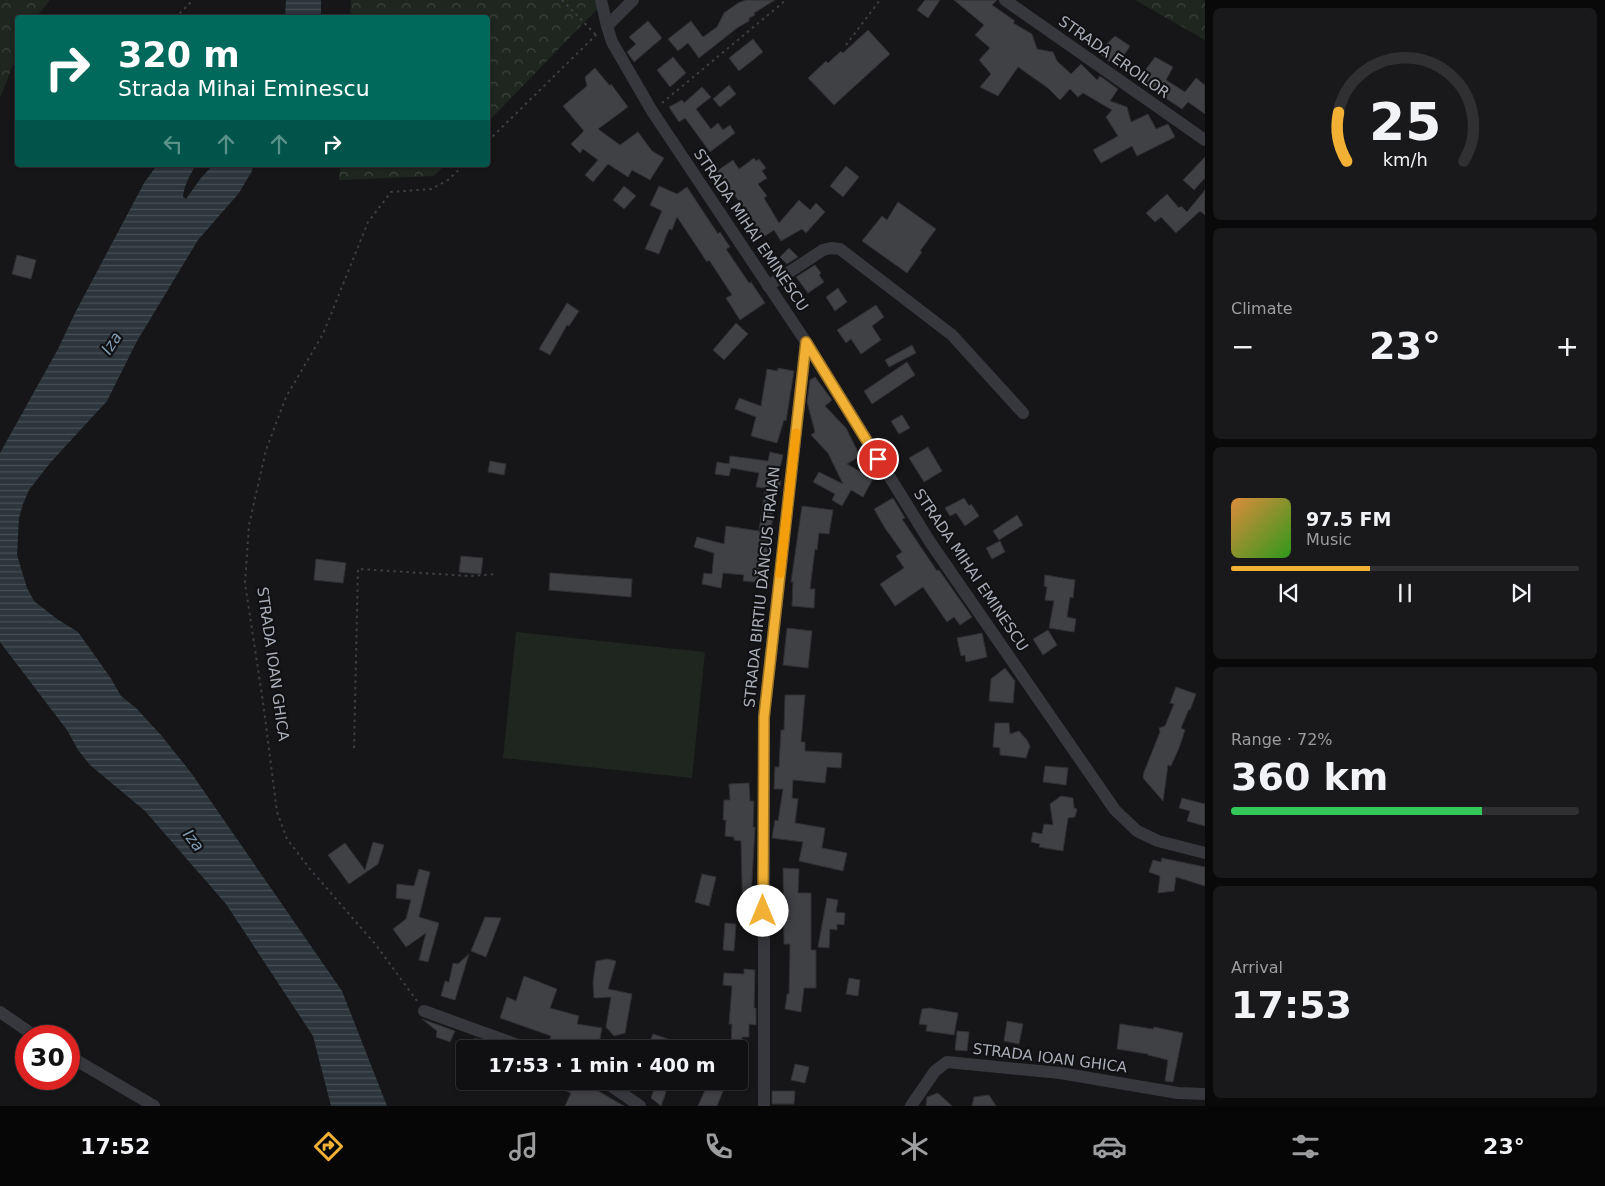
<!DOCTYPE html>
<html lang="en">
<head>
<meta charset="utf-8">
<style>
  body { margin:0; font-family:"DejaVu Sans",sans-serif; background:#19191b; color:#f1f3f6; height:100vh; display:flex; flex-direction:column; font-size:19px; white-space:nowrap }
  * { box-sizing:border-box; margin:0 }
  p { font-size:16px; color:#9c9d9f }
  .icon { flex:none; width:28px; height:28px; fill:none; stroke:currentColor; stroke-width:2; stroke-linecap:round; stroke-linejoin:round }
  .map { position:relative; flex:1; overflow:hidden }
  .panel { display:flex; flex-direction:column; gap:8px; padding:8px; background:#09090a; width:400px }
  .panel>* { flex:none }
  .top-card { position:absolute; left:15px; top:15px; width:475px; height:152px; border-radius:5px; box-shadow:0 1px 4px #0004,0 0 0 1px #303032; background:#00695c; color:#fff; overflow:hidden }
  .speed { position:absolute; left:15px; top:1025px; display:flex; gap:10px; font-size:25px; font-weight:700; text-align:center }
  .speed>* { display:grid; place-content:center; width:65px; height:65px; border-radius:50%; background:#101012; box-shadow:0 1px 4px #0004,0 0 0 1px #303032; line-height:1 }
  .speed .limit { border:8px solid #d22; background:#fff; color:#111 }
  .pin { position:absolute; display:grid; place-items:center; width:42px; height:42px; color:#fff; margin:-21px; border:2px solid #fff; border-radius:50%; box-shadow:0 1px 5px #0007 }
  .me { position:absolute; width:55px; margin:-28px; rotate:0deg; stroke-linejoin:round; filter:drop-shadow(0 0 4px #0008) }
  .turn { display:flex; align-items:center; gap:18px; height:105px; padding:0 20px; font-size:22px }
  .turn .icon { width:65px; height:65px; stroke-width:2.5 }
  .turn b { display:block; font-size:35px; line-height:42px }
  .lanes { display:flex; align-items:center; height:48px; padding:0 20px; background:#0003; justify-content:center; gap:25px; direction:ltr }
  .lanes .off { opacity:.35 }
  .big { font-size:38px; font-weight:800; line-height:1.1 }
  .panel .card { flex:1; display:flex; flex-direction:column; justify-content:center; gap:8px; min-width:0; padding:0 18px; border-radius:8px; background:#19191b }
  .panel .dial { align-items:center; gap:0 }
  .dial svg { height:130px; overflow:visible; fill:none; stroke:#303032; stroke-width:7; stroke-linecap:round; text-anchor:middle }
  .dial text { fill:#f1f3f6; stroke:none }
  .song { display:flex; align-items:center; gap:15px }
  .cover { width:60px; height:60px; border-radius:8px; background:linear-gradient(135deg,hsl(30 70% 55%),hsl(110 70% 35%)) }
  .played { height:5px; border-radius:2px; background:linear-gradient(90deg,#f2b134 40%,#303032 40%) }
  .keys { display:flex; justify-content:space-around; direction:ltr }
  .heat { display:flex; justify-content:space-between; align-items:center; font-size:28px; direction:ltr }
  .charge { height:8px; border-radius:4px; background:linear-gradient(90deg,#34c759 72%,#303032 0) }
  .trip { position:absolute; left:456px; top:1040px; width:292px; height:50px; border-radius:5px; background:#101012; box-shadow:0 1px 4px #0004,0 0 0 1px #303032; font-weight:800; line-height:50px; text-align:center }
  .menu { display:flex; height:80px; justify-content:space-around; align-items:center; background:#060607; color:#9c9d9f }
  .menu .icon { width:35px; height:35px }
  .menu .current { color:#f2b134 }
  .menu b { font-size:22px; color:#f1f3f6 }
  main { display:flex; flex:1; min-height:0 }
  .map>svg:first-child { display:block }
  .forest { fill:url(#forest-crowns) }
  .garden { fill:#1e261f }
  .water { fill:url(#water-rules) }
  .building { fill:#404145; stroke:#303034 }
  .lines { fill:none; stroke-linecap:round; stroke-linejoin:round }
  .path { stroke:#3d3f44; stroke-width:2; stroke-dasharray:2.5 4; stroke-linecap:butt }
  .minor { stroke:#37383d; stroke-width:12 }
  .route-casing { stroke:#9d7322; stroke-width:12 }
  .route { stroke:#f2b134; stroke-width:9 }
  .slow { stroke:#f59e0b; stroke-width:9 }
  .labels { text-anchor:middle; stroke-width:4.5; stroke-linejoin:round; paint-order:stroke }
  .street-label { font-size:15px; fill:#a8adb8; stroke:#111113 }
  .water-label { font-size:16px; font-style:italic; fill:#7f9bb3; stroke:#111113 }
</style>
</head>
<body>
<main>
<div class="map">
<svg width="1205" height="1106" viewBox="0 0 1205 1106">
  <defs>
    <pattern id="forest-crowns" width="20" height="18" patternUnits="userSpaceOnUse" patternTransform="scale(1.25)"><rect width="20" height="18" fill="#1e261f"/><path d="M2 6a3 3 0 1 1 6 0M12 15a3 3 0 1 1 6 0" fill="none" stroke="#3c433d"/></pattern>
    <pattern id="water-rules" width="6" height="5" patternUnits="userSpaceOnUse" patternTransform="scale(1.25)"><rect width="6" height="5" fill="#2c353c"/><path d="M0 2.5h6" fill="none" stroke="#485056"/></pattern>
  </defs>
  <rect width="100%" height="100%" fill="#161618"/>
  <g class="forest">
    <polygon points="0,0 50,0 36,17 18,18 17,55 0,98"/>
    <polygon points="351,0 606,0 488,122 488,18 350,18"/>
    <polygon points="1135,0 1205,0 1205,40"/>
    <polygon points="340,165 445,165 434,176 339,180"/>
  </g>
  <polygon class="garden" points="516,632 705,652 692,778 503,758"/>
  <g class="water">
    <polygon points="286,0 321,0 321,17 285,17"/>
    <path d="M157,165H196C190,175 184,185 183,197L186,199L201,178L213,165L253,166L252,171L239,193L198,240L137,341L107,401L50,463L29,490L23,504L19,518L17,555L27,588L34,601L57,619L78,632L110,677L121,696L136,708L161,735L192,774L342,991L387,1106H331L313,1036L226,904L145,811L90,765L78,750L67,730L0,642V453L58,349L75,313L144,183Z"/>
  </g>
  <g class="building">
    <polygon points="746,0 775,0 754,13 755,15 749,18 749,21 737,28 699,58 688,43 678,51 668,39 691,21 703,37 717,27 724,13 738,3"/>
    <polygon points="925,0 940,0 928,18 917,10"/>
    <polygon points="954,0 997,0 992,5 1015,21 1013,23 1032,34 1037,49 1053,52 1057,61 1071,74 1081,64 1097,80 1100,76 1118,89 1110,101 1127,107 1131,122 1148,114 1156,129 1168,124 1175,137 1137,156 1132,146 1101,163 1093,150 1118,136 1106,117 1112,110 1083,93 1078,97 1070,89 1060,100 1048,88 1018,67 998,96 980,87 991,74 979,60 990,48 975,35 984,25"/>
    <polygon points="648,21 662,38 634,62 627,52 636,44 629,37"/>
    <polygon points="868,30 890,54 834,105 808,78 826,61 828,63 841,51 843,53"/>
    <polygon points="1115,36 1130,46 1116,67 1098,52"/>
    <polygon points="753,39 763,52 739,71 729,58"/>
    <polygon points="673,57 686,73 670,87 657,70"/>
    <polygon points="1155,57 1173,67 1166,80 1185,92 1196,78 1205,85 1205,114 1188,102 1182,109 1138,80"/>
    <polygon points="595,68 610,86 611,84 628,107 598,129 620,145 638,132 652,151 664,158 650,180 632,170 628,177 608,164 593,182 585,175 598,160 583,149 580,153 571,144 584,131 563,106 587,86 585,77"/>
    <polygon points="729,85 736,94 720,107 713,99"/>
    <polygon points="702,87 711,97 696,109 711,129 718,123 723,130 730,125 735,133 710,152 685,118 679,122 669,107 682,100 684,103"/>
    <polygon points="1205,157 1205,178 1194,190 1183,180"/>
    <polygon points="754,158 756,161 759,159 766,168 762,171 767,178 758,184 767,196 764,198 779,223 799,200 810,210 816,203 825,212 806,233 802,229 781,241 774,230 762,238 753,223 754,222 717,171 733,160 739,169"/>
    <polygon points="846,166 859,177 843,197 830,186"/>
    <polygon points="624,186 636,196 624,209 613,200"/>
    <polygon points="659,186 677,194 687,187 718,234 720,232 730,247 726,249 749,283 751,282 765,303 740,320 726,298 732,295 709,260 707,262 677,217 672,230 669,229 659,254 645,249 662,211 650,205"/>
    <polygon points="1205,190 1205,215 1200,211 1176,233 1161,217 1155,222 1146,213 1167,194 1179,208 1181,206 1187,212"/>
    <polygon points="898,202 936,229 920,251 922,252 907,273 862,241 882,216 887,220"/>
    <polygon points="789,248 798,257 787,264 780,257"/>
    <polygon points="17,255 36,260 31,279 12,274"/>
    <polygon points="815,265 821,273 819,275 824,282 808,293 796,277"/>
    <polygon points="838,288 847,302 835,311 826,297"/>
    <polygon points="567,303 579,311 569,326 567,325 550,355 539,349"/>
    <polygon points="876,305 884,317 872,326 881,340 861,354 851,339 846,343 837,330"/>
    <polygon points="736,323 748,334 724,360 713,350"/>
    <polygon points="912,345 916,353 889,367 885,360"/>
    <polygon points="907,362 915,375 872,404 864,391"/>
    <polygon points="778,368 794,371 786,421 784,420 777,443 751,436 756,417 735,409 739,398 761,406 767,369 778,371"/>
    <polygon points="815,377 832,400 825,406 846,428 860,456 847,464 873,479 863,497 851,490 842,506 832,500 835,494 813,482 819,472 843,484 828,453 811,435 815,432 807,402 810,380"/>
    <polygon points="902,415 910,428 899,434 891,421"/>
    <polygon points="928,447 942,471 924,482 909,458"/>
    <polygon points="770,452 783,455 777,480 781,481 779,491 776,491 772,515 773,515 768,554 770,554 766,583 743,581 744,575 723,573 721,588 702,584 704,573 712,574 714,553 694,547 697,537 724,544 726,526 759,531 763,503 765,488 756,487 759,473 731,468 729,476 715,474 717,462 729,464 730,456 768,461"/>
    <polygon points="490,461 506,464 504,475 488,472"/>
    <polygon points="893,498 905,518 902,519 937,571 939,570 972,617 960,625 954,617 947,622 923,587 895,606 880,584 904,568 896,556 902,552 885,528 874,509"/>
    <polygon points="964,498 969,506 971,504 979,516 965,526 956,513 950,516 945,508"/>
    <polygon points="802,506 833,510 829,534 819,533 817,550 815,549 810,589 815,589 814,608 792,606 793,582 791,582"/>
    <polygon points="1017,515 1023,525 999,540 993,531"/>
    <polygon points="1000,541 1005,552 992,559 986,548"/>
    <polygon points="461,556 483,558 481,574 459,572"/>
    <polygon points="316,559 346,563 343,583 314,580"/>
    <polygon points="550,573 632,579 631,597 549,590"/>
    <polygon points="1045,575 1075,580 1073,598 1070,597 1067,617 1076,619 1074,632 1049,628 1054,601 1045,600 1047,587 1044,586"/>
    <polygon points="787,628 812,631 808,668 783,665"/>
    <polygon points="1048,630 1057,645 1043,655 1033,639"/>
    <polygon points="982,633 987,657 966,662 965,655 961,656 957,638"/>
    <polygon points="1005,668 1015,681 1013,703 989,701 991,679"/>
    <polygon points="1176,687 1196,694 1190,710 1189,709 1181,728 1185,730 1179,748 1171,766 1168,765 1163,801 1143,778 1144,772 1160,732 1159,728 1165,726 1174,704 1170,703"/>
    <polygon points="785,695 805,695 801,742 805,742 805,751 842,753 841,768 827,767 825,783 793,780 792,798 798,799 795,823 825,828 822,848 847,853 843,871 799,861 803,842 772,838 775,820 778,821 783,789 774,789 775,767 779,767 781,730 784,730"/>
    <polygon points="995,723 1009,723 1010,734 1019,731 1027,740 1030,746 1026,758 1000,755 1000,748 993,747"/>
    <polygon points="1045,766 1068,768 1066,785 1043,782"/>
    <polygon points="749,783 750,801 754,801 753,827 755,827 751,898 756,898 756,926 743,926 741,841 734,840 734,837 725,836 726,820 723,820 724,800 730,800 729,784"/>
    <polygon points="1061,796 1073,798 1074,808 1077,809 1075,817 1068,818 1063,851 1039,847 1040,844 1031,842 1033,832 1042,834 1044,824 1053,825 1050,804"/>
    <polygon points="1182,798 1205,804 1205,826 1187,821 1190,811 1179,808"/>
    <polygon points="373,842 384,845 378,864 349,884 328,855 345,843 365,870"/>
    <polygon points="1162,858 1205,867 1205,886 1176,877 1174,891 1158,893 1160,876 1149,872 1153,860 1161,862"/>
    <polygon points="783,868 799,869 798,893 811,893 811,950 816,950 816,988 804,988 801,1012 785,1009 787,994 789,994 790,944 784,944"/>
    <polygon points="419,869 430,872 419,917 439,923 428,962 419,960 426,933 406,947 393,929 406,919 411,900 396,898 397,884 414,886"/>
    <polygon points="702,874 716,877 709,906 695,902"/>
    <polygon points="827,898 838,900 836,912 845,913 844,925 837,924 837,930 830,929 829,948 818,947"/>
    <polygon points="485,917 501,918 486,957 471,951"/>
    <polygon points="725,923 736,924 734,951 723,950"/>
    <polygon points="469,954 455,1000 441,996 445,981 449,982 453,963 458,964"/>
    <polygon points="607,959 616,961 608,989 632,994 625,1033 614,1036 606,1027 611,997 594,998 593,982 596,961"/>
    <polygon points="744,969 755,970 754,1008 756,1008 756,1025 749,1024 749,1037 742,1037 742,1045 731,1045 732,1024 729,1024 732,986 723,985 724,973 744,974"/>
    <polygon points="524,976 557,989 550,1008 579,1016 577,1024 602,1028 598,1049 582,1049 570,1047 570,1049 559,1049 548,1046 551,1036 500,1018 507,997 516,1001"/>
    <polygon points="849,978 860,980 858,996 846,994"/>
    <polygon points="929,1008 958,1013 954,1035 926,1031 927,1025 919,1024 922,1009"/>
    <polygon points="422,1019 455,1031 450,1042 436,1037 437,1031"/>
    <polygon points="1007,1021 1023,1024 1019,1044 1004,1041"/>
    <polygon points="1120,1024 1153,1029 1154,1027 1183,1033 1173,1082 1165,1081 1168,1060 1148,1055 1148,1054 1117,1049"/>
    <polygon points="957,1031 969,1032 967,1051 955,1050"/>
    <polygon points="653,1034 671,1040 668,1049 647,1049"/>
    <polygon points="475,1038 489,1043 500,1049 470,1049"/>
    <polygon points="795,1064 809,1067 805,1083 791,1080"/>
    <polygon points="574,1081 581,1081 624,1106 565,1106 571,1093 564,1090 567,1082 573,1084"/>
    <polygon points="657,1081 670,1081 661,1106 651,1098"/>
    <polygon points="709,1081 727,1081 717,1106 698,1106"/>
    <polygon points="772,1091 795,1091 794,1104 772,1104"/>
    <polygon points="938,1093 952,1106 926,1106 927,1097"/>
    <polygon points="989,1095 996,1106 972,1106 974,1097"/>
  </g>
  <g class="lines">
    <g class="path">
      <polyline points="562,0 596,35"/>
      <polyline points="175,18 193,0"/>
      <polyline points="846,45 880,0"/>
      <polyline points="662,103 786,0"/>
      <polyline points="488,141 597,34"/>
      <polyline points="354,748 358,569 470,576 497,574"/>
      <polyline points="417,1001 376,945 310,869 287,839 277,812 263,702 245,583 249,525 266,450 286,397 323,334 368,222 391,192 431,189 448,180 464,165"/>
    </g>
    <g class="minor">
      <polyline points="601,0 607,26 612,42 652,111 806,342 930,542 1115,810 1137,831 1158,841 1205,853"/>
      <polyline points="1005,0 1205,140"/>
      <polyline points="607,26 633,0"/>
      <polyline points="768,286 823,250 831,248 840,249 952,335 1023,413"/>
      <polyline points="424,1011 529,1049"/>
      <polyline points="0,1012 35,1036"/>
      <polyline points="69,1056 154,1106"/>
      <polyline points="604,1081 640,1106"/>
      <polyline points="764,1106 764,717 806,342"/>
      <polyline points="911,1106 935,1071 947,1062 1060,1073 1178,1093 1205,1094"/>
    </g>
  </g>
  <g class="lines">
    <g class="route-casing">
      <polyline id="route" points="763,911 764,717 806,342 878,459"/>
    </g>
    <use href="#route" class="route"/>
    <polyline class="slow" points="780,574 796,433"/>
  </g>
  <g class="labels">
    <g class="street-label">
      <text transform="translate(1114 57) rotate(35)" y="5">STRADA EROILOR</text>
      <text transform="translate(751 230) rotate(56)" y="5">STRADA MIHAI EMINESCU</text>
      <text transform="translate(971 570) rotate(56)" y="5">STRADA MIHAI EMINESCU</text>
      <text transform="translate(762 587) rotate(-84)" y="5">STRADA BIRTIU DĂNCUS TRAIAN</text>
      <text transform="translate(273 664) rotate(82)" y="5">STRADA IOAN GHICA</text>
      <text transform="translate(1050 1058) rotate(7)" y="5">STRADA IOAN GHICA</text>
    </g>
    <g class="water-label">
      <text transform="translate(111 343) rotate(-57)" y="6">Iza</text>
      <text transform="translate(194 840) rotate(52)" y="6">Iza</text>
    </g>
  </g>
</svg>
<div class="speed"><div class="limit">30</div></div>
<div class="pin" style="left:878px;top:459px;background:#d93025"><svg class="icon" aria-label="arrive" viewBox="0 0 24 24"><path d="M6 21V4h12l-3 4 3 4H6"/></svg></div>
<svg class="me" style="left:763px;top:911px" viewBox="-20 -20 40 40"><circle r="19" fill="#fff"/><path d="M0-13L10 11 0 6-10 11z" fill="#f2b134"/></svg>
<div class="trip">17:53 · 1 min · 400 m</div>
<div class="top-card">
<div class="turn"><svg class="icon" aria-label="right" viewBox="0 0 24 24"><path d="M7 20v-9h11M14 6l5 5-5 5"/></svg><div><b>320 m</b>Strada Mihai Eminescu</div></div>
<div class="lanes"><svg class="icon off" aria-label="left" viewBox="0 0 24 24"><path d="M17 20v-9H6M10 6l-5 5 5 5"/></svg><svg class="icon off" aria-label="ahead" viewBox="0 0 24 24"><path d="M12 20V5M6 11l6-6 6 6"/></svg><svg class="icon off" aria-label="ahead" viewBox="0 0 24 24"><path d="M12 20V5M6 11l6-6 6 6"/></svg><svg class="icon" aria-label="right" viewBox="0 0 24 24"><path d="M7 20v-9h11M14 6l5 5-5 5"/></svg></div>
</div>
</div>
<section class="panel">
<div class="card dial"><svg viewBox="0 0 100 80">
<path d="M14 69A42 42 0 1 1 86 69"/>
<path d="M14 69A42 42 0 0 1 9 39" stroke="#f2b134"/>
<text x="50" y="56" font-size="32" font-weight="700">25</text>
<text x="50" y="72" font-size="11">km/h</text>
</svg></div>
<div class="card"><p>Climate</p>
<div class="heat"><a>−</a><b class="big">23°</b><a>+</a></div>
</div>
<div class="card">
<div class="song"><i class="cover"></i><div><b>97.5 FM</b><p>Music</p></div></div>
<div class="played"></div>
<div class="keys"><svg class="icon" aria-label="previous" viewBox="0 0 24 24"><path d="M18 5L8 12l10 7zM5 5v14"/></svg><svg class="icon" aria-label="pause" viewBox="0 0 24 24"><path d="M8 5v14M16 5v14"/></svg><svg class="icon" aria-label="next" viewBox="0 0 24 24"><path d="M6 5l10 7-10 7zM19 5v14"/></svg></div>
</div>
<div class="card"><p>Range · 72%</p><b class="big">360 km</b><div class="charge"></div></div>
<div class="card"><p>Arrival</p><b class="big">17:53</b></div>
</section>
</main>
<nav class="menu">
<b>17:52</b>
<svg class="icon current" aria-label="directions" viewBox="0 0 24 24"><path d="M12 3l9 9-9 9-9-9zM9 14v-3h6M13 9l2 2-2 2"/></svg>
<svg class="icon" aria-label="music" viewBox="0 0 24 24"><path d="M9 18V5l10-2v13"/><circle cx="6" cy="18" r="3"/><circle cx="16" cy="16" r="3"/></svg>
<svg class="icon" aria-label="phone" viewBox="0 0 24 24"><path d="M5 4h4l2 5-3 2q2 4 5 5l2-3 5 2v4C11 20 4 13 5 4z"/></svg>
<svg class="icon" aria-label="climate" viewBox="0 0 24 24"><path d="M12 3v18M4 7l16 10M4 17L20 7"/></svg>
<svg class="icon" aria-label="car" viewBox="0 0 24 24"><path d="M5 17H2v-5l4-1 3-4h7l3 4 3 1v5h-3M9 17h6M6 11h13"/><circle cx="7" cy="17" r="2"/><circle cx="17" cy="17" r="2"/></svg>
<svg class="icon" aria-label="filters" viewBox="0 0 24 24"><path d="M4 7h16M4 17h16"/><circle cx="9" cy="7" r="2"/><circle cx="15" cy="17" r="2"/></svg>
<b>23°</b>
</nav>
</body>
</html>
